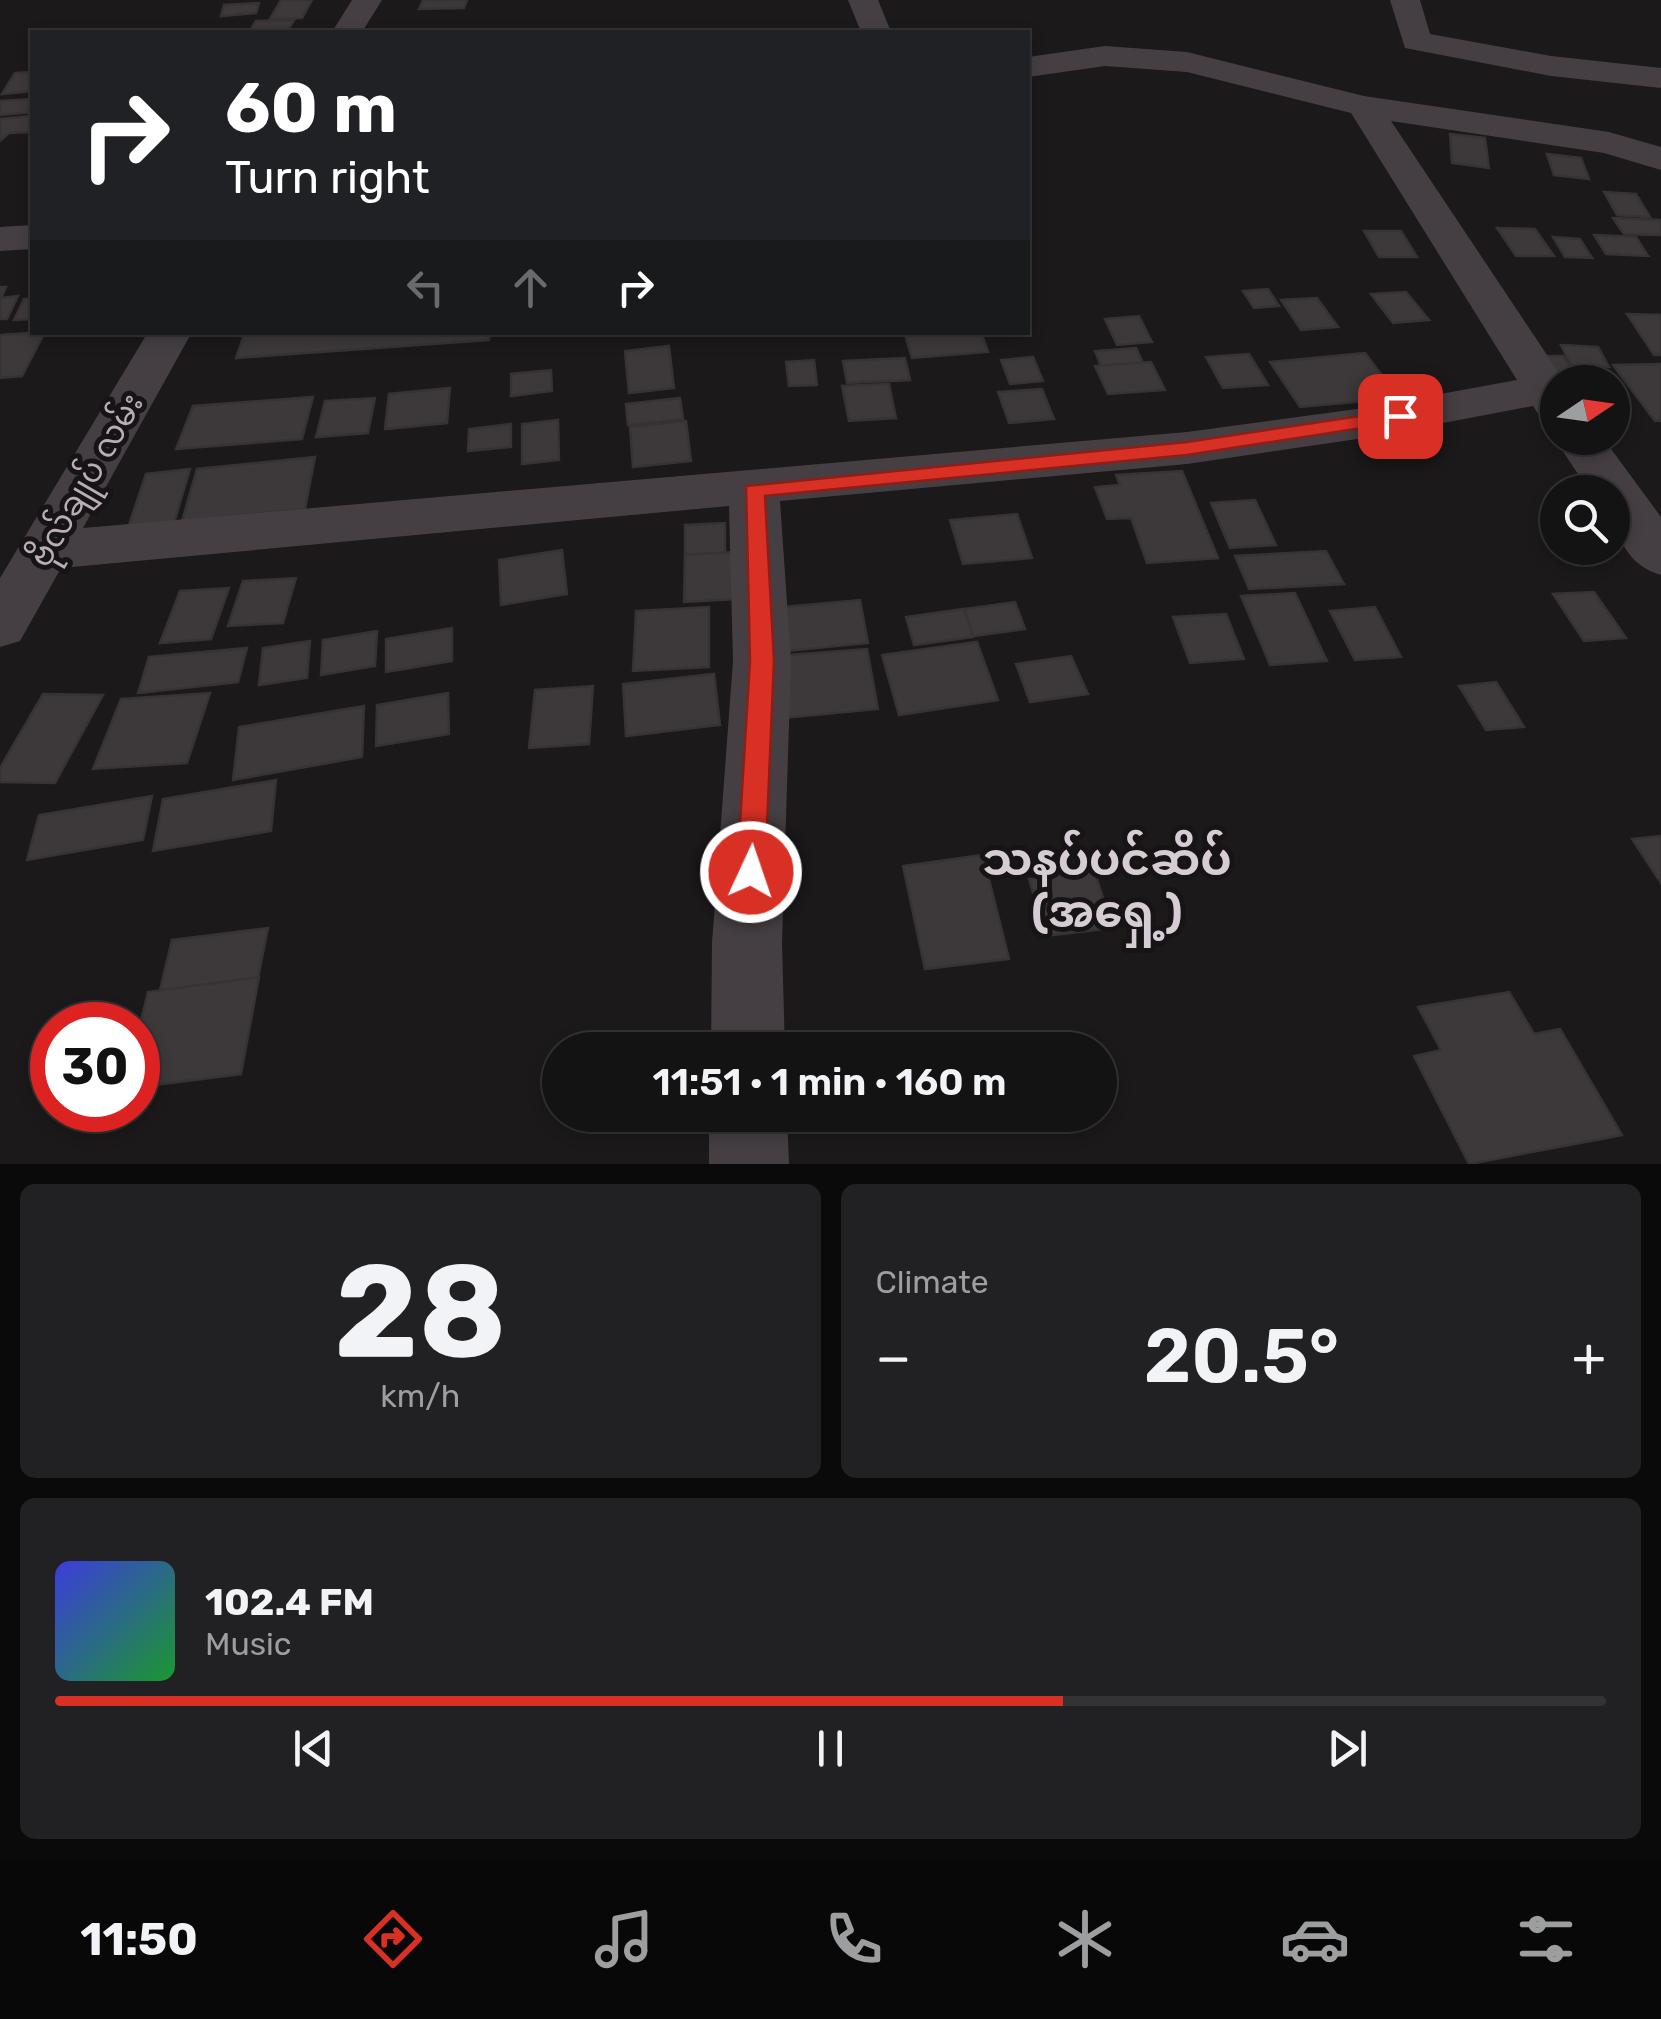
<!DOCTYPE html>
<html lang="en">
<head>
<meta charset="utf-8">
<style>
  body { margin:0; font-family:Rubik,"Noto Sans Myanmar",sans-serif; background:#212022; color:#f1f3f6; height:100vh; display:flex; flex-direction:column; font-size:38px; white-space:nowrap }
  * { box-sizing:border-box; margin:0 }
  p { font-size:32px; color:#9d9ea0 }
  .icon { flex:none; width:55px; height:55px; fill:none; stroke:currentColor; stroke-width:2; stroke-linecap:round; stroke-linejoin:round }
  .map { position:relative; height:1164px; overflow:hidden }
  .details { display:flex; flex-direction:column; gap:20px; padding:20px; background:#0b0a0b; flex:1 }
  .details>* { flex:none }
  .banner { position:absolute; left:30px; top:30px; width:1000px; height:305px; border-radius:0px; box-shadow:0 5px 15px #0003,0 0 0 2px #333234; background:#202124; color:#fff; overflow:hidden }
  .needle { width:65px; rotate:77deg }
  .buttons { position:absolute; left:1540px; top:365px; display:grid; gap:20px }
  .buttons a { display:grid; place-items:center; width:90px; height:90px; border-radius:50%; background:#141314; box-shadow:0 5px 15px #0003,0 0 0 2px #333234; font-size:50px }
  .speed { position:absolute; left:30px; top:1002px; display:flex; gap:20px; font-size:50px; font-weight:700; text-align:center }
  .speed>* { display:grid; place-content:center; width:130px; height:130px; border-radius:50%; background:#141314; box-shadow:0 5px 15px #0003,0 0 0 2px #333234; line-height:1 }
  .speed .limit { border:15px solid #d22; background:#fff; color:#111 }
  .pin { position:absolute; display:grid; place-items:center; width:85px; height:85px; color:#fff; margin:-42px; border-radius:20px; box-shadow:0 5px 15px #0006 }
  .me { position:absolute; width:110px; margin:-55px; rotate:3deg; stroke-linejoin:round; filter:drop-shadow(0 0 8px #0008) }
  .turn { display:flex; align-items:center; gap:35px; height:210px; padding:0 30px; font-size:45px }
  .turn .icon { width:130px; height:130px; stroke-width:2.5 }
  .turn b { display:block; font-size:70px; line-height:85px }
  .lanes { display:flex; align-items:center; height:95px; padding:0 30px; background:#0003; justify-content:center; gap:50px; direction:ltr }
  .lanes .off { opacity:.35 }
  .big { font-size:75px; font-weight:600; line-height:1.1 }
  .details .tile { flex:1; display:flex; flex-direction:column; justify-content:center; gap:15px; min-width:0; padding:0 35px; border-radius:15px; background:#212022 }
  .details .dial { align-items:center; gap:0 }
  .dial b { font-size:130px; line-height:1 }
  .song { display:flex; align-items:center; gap:30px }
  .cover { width:120px; height:120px; border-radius:15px; background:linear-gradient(135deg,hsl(240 70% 55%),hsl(130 70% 35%)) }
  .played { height:10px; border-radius:5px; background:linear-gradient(90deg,#d93025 65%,#333234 65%) }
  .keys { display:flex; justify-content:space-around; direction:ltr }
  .heat { display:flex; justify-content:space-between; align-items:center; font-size:55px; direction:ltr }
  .details .tiles { flex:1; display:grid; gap:20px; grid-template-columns:1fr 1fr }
  .tile:last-child { grid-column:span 2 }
  .trip { position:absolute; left:542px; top:1032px; width:575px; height:100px; border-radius:50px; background:#141314; box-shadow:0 5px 15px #0003,0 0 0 2px #333234; font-weight:600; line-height:100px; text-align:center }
  .tab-bar { display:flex; height:160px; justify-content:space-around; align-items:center; background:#080808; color:#9d9ea0 }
  .tab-bar .icon { width:70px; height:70px }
  .tab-bar .active { color:#d93025 }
  .tab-bar b { font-size:45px; color:#f1f3f6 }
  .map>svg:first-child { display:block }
  .building { fill:#3d393b; stroke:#373335; stroke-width:2.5 }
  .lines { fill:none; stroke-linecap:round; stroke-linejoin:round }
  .minor { fill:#453f43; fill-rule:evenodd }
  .route { fill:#d93025; stroke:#8d1f18; stroke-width:2.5 }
  .labels { text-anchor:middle; stroke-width:10; stroke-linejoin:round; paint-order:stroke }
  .street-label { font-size:32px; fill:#baacb8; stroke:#161415 }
  .near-quarter-label { font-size:45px; font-weight:bold; fill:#d6cdd4; stroke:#161415 }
</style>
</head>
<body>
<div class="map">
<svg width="1661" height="1164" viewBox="0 0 1661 1164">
  <rect width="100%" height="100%" fill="#1b191a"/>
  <g class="building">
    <polygon points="281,0 312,0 302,18 270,19"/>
    <polygon points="423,0 467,0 464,8 419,9"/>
    <polygon points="259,3 256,13 221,16 224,5"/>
    <polygon points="294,20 287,32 249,32 256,21"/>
    <polygon points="32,72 32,91 2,94 15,73"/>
    <polygon points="32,99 32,112 0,115 0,101"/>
    <polygon points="32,116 29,132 9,133 0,141 0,119"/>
    <polygon points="1450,134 1485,138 1489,168 1452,163"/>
    <polygon points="1547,154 1581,158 1589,179 1554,175"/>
    <polygon points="1604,192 1636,194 1650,217 1617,215"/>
    <polygon points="1613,218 1661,220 1661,235 1624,234"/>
    <polygon points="1497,228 1535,229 1554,256 1516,256"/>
    <polygon points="1364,231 1401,231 1417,257 1379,257"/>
    <polygon points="1594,235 1636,237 1648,256 1606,254"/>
    <polygon points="1553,237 1580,239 1592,258 1565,257"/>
    <polygon points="0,287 6,287 1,298 18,296 7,319 0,319"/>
    <polygon points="1268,289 1279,306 1254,308 1243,291"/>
    <polygon points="1406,292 1429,320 1393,323 1371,294"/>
    <polygon points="1317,298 1338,327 1301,330 1281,300"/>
    <polygon points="24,299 32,299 32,319 14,320"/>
    <polygon points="1627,314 1661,315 1661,355 1654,355"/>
    <polygon points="1139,316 1152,342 1117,345 1105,319"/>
    <polygon points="45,332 22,376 0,378 0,335"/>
    <polygon points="245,332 490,332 489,340 236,358"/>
    <polygon points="981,332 988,352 912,358 905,335"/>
    <polygon points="1561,345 1598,347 1609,367 1571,365"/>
    <polygon points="669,346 674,388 629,393 625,351"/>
    <polygon points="1136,348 1143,363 1101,366 1095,351"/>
    <polygon points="1365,353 1399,398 1300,407 1270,362"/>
    <polygon points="1249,354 1268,385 1223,388 1206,357"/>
    <polygon points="1547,356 1563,356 1574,373 1558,373"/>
    <polygon points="1033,357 1043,381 1010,384 1001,360"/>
    <polygon points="905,358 910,380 847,383 843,361"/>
    <polygon points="814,360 817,385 789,386 786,362"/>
    <polygon points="1151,362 1165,390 1108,394 1095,366"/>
    <polygon points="1661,364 1661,421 1655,421 1613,365"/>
    <polygon points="551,370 552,391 511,396 511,374"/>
    <polygon points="889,384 896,418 849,421 842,386"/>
    <polygon points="450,388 447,423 385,429 389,394"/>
    <polygon points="1042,389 1054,419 1009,423 998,392"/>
    <polygon points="313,397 302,439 176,449 193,406"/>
    <polygon points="375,398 368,433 316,437 325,401"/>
    <polygon points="680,398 683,419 628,425 626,404"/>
    <polygon points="558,420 559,460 522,464 522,424"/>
    <polygon points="686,421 691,461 633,467 630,427"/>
    <polygon points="511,424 511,447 468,451 469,429"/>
    <polygon points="315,457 305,509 182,521 197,469"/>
    <polygon points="190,469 174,523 128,528 146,474"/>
    <polygon points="1182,471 1218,558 1147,563 1131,518 1107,519 1095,487 1120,485 1116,475"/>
    <polygon points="1255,500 1276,545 1230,548 1211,503"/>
    <polygon points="1017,514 1032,558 963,564 950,520"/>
    <polygon points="725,523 725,553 685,555 685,525"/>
    <polygon points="562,550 567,594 501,605 499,560"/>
    <polygon points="1326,551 1344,584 1249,589 1235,556"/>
    <polygon points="735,552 736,599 684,602 685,555"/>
    <polygon points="296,578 283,623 228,626 243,581"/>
    <polygon points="229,588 211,639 160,643 180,591"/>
    <polygon points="1594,592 1626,638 1584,641 1553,594"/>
    <polygon points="1295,593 1327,661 1270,665 1241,596"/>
    <polygon points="860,600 868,643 777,652 773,608"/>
    <polygon points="1015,602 1025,629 973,636 964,609"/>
    <polygon points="709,607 709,667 633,671 636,611"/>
    <polygon points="1375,607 1401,657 1355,660 1330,611"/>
    <polygon points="964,609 973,637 914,645 906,617"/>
    <polygon points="1226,614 1244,659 1190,663 1173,617"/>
    <polygon points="452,628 452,661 386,672 386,639"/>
    <polygon points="377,631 375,666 321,675 323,640"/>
    <polygon points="310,641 307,678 259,685 263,648"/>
    <polygon points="977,642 998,700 899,715 882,655"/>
    <polygon points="247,648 238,682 138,693 149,657"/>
    <polygon points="867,649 878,709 784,718 777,656"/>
    <polygon points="1071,656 1088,694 1030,702 1016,664"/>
    <polygon points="714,674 720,725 626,736 623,684"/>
    <polygon points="1496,682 1524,727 1486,730 1459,686"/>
    <polygon points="593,686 589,744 529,748 535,690"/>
    <polygon points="210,693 187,763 93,769 121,699"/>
    <polygon points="448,693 449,734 376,746 377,705"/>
    <polygon points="43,694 103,695 55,783 0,782 0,768"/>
    <polygon points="364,706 362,757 233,780 239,727"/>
    <polygon points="276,780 271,831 153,851 163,799"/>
    <polygon points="152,796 143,840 27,860 39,815"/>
    <polygon points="1661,836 1661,883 1632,839"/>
    <polygon points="983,855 1009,959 925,969 903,866"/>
    <polygon points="1094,871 1113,928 1046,936 1029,879"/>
    <polygon points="268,928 258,978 160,990 172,940"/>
    <polygon points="259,977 241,1074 138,1087 138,1033 148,992"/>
    <polygon points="1509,992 1534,1034 1560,1029 1622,1135 1469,1164 1414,1056 1441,1050 1418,1007"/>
  </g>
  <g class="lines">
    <g class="minor">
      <polygon points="352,0 382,0 362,32 332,32"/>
      <polygon points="848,0 878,0 891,32 861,32"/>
      <polygon points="1390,0 1420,0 1430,34 1551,56 1661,68 1661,88 1551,76 1405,48"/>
      <polygon points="1105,46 1187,52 1364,96 1609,132 1661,147 1661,170 1604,153 1391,121 1565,382 1558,382 1558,423 1541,418 1533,406 1364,438 1187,464 780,501 791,661 782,943 785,1050 711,1050 712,943 733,661 729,506 61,568 20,641 0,647 0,578 148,332 192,332 83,528 1187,432 1364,408 1517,380 1351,113 1187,72 1105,66 1028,77 1028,57"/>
      <polygon points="32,225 32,249 0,251 0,227"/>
      <path d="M1558,432V438H1603L1661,517V575C1623,564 1612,528 1612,492H1590L1554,438Z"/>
      <polygon points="709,1115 787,1115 789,1164 709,1164"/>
    </g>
  </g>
  <polygon class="route" points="1400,410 1407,412 1407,421 1187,455 765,496 774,661 765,872 761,881 751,885 741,881 737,872 750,661 746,486 1187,442"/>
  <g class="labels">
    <g class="street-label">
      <text transform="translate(86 480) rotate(-60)" y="11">ဗိုလ်ချုပ် လမ်း</text>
    </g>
    <g class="near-quarter-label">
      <text x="1107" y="875">သနပ်ပင်ဆိပ်<tspan x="1107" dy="52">(အရှေ့)</tspan></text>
    </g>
  </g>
</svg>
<div class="buttons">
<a><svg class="needle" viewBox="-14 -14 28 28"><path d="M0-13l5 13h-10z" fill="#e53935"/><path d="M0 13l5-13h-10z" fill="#9d9ea0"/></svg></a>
<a><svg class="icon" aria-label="search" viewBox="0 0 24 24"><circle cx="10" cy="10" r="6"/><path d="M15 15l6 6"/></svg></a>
</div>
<div class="speed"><div class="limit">30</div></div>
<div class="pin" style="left:1400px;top:416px;background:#d93025"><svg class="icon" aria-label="arrive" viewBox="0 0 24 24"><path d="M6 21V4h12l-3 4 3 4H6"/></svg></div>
<svg class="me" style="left:751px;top:872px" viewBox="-20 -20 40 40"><circle r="17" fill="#d93025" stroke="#fff" stroke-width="3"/><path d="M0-11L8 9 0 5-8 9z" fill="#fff"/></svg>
<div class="trip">11:51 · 1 min · 160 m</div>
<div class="banner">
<div class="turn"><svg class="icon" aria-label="right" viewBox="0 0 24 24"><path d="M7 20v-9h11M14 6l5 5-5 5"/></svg><div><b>60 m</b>Turn right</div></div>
<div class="lanes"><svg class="icon off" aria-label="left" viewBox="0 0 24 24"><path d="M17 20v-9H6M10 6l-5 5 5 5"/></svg><svg class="icon off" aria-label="ahead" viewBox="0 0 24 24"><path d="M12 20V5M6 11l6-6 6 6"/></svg><svg class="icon" aria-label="right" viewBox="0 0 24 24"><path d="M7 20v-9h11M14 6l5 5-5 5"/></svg></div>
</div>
</div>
<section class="details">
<div class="tiles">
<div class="tile dial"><b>28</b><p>km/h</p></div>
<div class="tile"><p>Climate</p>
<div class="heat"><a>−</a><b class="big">20.5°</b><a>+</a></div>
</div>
<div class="tile">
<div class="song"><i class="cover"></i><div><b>102.4 FM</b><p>Music</p></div></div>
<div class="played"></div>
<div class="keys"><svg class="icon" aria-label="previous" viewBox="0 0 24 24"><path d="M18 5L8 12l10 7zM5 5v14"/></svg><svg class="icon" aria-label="pause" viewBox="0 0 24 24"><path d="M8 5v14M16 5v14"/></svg><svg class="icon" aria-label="next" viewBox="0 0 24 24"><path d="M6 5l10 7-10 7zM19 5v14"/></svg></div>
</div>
</div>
</section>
<nav class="tab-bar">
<b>11:50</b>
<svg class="icon active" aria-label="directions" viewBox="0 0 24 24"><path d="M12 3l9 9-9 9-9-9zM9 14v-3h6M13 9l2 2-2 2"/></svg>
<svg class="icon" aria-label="music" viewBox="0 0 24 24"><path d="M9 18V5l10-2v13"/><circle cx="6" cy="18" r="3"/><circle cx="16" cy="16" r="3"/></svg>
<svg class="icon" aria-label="phone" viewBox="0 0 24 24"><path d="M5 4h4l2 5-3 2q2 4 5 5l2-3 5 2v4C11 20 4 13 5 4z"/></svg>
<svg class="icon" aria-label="climate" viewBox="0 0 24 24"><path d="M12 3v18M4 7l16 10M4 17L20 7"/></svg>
<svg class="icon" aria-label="car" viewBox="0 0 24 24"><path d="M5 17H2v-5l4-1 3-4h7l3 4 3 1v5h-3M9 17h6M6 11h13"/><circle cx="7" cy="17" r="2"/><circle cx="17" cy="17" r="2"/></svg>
<svg class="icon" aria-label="filters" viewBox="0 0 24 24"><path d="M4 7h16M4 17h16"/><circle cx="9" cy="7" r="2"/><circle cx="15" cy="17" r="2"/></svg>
</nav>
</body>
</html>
